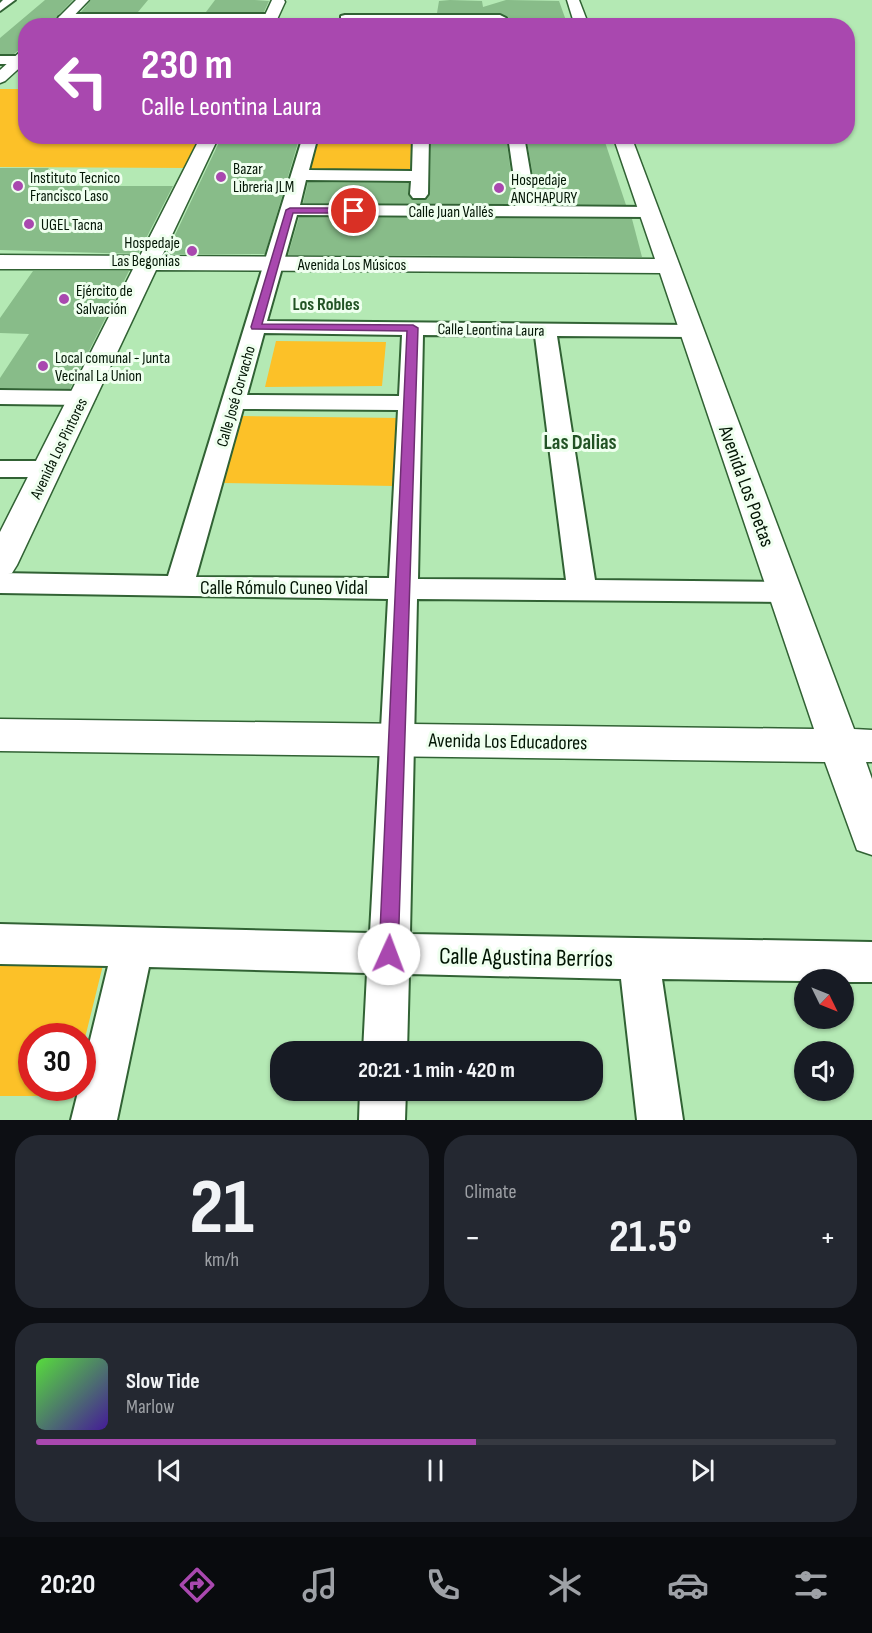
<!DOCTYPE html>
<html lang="en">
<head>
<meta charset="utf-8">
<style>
  body { margin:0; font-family:"Sofia Sans Condensed",sans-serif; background:#242831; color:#f1f3f6; height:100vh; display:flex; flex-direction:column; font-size:22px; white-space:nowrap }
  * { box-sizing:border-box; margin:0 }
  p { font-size:20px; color:#9ea1a6 }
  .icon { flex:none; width:33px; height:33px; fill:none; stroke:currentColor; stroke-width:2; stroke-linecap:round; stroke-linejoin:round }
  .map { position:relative; height:1120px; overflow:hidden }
  .drawer { display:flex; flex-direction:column; gap:15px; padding:15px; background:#0d0f14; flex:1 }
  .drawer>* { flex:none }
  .guide { position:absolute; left:18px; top:18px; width:837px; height:126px; border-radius:24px; box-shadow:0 2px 4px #0004; background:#a948af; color:#fff; overflow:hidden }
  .needle { width:39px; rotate:133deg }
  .fabs { position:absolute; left:794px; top:969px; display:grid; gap:12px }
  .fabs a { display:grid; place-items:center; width:60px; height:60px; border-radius:50%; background:#171b24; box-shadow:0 2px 4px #0004; font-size:30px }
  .speed { position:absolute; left:18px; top:1023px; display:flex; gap:12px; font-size:30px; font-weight:700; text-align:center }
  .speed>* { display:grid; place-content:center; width:78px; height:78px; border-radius:50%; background:#171b24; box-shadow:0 2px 4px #0004; line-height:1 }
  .speed .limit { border:9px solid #d22; background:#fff; color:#111 }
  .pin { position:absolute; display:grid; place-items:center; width:51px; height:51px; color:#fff; margin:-26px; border:3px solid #fff; border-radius:50%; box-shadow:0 2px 6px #0007 }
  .me { position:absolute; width:66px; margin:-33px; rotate:2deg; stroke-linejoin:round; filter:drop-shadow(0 0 4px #0008) }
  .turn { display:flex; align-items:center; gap:21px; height:126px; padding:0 24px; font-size:27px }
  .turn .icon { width:78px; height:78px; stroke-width:2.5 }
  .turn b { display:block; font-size:42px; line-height:51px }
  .big { font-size:45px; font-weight:700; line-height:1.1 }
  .drawer .card { flex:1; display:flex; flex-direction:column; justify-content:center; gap:9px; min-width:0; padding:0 21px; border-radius:24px; background:#242831 }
  .drawer .dial { align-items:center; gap:0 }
  .dial b { font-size:78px; line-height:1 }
  .song { display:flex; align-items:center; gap:18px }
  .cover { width:72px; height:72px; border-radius:9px; background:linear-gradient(135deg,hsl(110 70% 55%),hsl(260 70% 35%)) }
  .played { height:6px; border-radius:3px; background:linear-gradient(90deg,#a948af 55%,#363941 55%) }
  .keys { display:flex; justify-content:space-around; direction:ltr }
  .heat { display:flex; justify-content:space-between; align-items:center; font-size:33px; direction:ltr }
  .drawer .tiles { flex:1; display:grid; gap:15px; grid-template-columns:1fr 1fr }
  .card:last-child { grid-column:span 2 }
  .trip { position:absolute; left:270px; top:1041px; width:333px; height:60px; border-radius:24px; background:#171b24; box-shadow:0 2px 4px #0004; font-weight:700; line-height:60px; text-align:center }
  .dock { display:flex; height:96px; justify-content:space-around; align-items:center; background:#090b0e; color:#9ea1a6 }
  .dock .icon { width:42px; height:42px }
  .dock .on { color:#a948af }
  .dock b { font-size:27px; color:#f1f3f6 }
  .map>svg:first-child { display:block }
  .green { fill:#fcc128 }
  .building { fill:#88bc89 }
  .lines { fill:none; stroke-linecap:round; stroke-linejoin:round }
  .street-casing { stroke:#316234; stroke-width:4 }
  .secondary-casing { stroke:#316234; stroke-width:3 }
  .street { fill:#fff; fill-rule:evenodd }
  .secondary { fill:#fff; fill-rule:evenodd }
  .route { fill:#a948af; stroke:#6e2f72; stroke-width:1.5 }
  .poi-dot { fill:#a948af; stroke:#efffef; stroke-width:2 }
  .labels { text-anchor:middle; stroke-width:6; stroke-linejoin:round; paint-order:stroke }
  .far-poi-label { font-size:16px; fill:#021504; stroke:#efffef; text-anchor:start }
  .far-street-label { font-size:16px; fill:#021504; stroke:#efffef }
  .far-neighbourhood-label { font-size:18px; font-weight:bold; fill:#225325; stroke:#efffef }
  .street-label { font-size:20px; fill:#021504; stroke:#efffef }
  .neighbourhood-label { font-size:21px; font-weight:bold; fill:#225325; stroke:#efffef }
  .near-street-label { font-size:24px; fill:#021504; stroke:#efffef }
</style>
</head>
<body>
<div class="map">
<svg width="872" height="1120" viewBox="0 0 872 1120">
  <rect width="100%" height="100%" fill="#b4e9b4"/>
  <g class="green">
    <polygon points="349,20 423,20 423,25 347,26"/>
    <polygon points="0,89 25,89 26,136 203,137 187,168 0,167"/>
    <polygon points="322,137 322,136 409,137 408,143 320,142"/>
    <polygon points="317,143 411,144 410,172 309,172"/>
    <polygon points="276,341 386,342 382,386 265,387"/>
    <polygon points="242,416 400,418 394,486 223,483"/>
    <polygon points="103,965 83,1046 82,1036 32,1036 32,1088 72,1088 70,1096 0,1096 0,966"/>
  </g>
  <g class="building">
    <polygon points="45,0 73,0 48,26 26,26 26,44 14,54 0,54 0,38"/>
    <polygon points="91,0 148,0 138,12 81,12"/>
    <polygon points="215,0 255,0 269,1 264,12 206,12"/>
    <polygon points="450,0 482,1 483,7 506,0 559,1 568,26 434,26 435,23 500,23 508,19 500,13 437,13 439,1"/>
    <polygon points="72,21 129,22 126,26 68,26"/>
    <polygon points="198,22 259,22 258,26 195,26"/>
    <polygon points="222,136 300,136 265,254 166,254"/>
    <polygon points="431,136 506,136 515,204 303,203 308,182 409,183 408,194 411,199 427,199 430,194"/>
    <polygon points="526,136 603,136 626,205 538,204"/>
    <polygon points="0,168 49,168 35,186 173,186 138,254 0,250"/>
    <polygon points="299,217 632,219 642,257 288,255"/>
    <polygon points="33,271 129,271 70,389 0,388 0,378 29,334 0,333 0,318"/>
  </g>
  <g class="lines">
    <g class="street-casing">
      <g id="street">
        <polygon points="3,0 15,0 0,11 0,3"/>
        <polygon points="65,14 271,14 277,17 271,20 61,19 59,17"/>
        <polygon points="345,15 500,15 506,18 500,21 341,20 341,16"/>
        <rect x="0" y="56" width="26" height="8"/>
        <path d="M303,136H318L309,170L412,171L413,136H429L428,194L425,198H413L410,194L411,181L306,180L300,205L518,206L508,136H524L536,206L649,207L655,208L658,212L655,216L649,217L297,215L267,321L691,325L699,326L702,331L699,336L691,337L557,336L595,580L785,582L795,585L800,592L795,599L785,602L417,599L410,934L872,942V982H843V980H804V981L662,979L683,1120H637L621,979L409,974L407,1052H363L367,973L149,967L117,1120H71L79,1088H82V1073L108,966L0,964V924L370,933L388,599L0,593V573L168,576ZM264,333L402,335L399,396L247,395ZM423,335L535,336L566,580L418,579ZM243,409L398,410L389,578L196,577Z"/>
        <polygon points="0,390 83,391 91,393 95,398 91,403 83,405 0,404"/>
        <polygon points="0,461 47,461 56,463 60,469 56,475 47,477 0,477"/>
        <polygon points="360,1090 406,1090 405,1120 359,1120"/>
      </g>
    </g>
    <g class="secondary-casing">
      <g id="secondary">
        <polygon points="76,0 89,0 64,26 50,26"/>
        <polygon points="272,0 284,0 285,2 274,26 260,26"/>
        <polygon points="567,0 579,0 589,26 575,26"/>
        <polygon points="26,50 26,62 5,81 0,83 0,70 21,51"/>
        <polygon points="201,136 219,136 162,256 655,259 613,136 631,136 854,729 872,730 872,762 866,762 872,779 872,855 857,850 825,762 0,751 0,719 814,729 660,273 156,270 17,565 12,573 0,576 0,532 133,269 0,269 0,255 140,256"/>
      </g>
    </g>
    <use href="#street" class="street"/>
    <use href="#secondary" class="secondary"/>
  </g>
  <polygon class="route" points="290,208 354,208 358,211 354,213 293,213 262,324 413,325 418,328 398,954 396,961 389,963 382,961 379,954 407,331 252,329 251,327 286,210"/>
  <g class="poi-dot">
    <circle cx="221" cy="177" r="6"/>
    <circle cx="18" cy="186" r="6"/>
    <circle cx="499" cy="188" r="6"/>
    <circle cx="29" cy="224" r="6"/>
    <circle cx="192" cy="251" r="6"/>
    <circle cx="64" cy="299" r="6"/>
    <circle cx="43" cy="366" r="6"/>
  </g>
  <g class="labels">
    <g class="far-poi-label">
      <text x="233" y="174">Bazar<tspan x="233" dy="18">Libreria JLM</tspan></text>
      <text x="30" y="183">Instituto Tecnico<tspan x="30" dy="18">Francisco Laso</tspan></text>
      <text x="511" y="185">Hospedaje<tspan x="511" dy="18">ANCHAPURY</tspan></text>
      <text x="41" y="230">UGEL Tacna</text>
      <text x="180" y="248" text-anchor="end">Hospedaje<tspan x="180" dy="18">Las Begonias</tspan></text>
      <text x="76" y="296">Ejército de<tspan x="76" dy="18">Salvación</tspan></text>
      <text x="55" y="363">Local comunal - Junta<tspan x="55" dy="18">Vecinal La Union</tspan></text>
    </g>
    <g class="far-street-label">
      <text x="451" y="217">Calle Juan Vallés</text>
      <text x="352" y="270">Avenida Los Músicos</text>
      <text transform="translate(491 329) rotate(1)" y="6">Calle Leontina Laura</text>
      <text transform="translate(235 396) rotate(-74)" y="6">Calle José Corvacho</text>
      <text transform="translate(58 448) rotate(-64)" y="6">Avenida Los Pintores</text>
    </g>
    <g class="far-neighbourhood-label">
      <text x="326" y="310">Los Robles</text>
    </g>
    <g class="street-label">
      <text transform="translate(747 486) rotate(70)" y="7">Avenida Los Poetas</text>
      <text x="284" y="594">Calle Rómulo Cuneo Vidal</text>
      <text transform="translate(508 741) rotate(1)" y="7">Avenida Los Educadores</text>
    </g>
    <g class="neighbourhood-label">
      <text x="580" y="449">Las Dalias</text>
    </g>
    <g class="near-street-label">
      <text transform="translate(526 957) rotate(1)" y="8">Calle Agustina Berríos</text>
    </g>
  </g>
</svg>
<div class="fabs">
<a><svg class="needle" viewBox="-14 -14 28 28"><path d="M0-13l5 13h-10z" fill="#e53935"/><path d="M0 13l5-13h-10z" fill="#9ea1a6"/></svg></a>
<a><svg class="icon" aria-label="sound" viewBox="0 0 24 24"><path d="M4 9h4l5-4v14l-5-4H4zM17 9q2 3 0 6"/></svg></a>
</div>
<div class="speed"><div class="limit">30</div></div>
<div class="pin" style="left:354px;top:211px;background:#d93025"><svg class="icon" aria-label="arrive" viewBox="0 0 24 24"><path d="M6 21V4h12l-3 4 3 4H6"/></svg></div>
<svg class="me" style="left:389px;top:954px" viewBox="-20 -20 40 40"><circle r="19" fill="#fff"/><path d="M0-13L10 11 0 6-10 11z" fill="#a948af"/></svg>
<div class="trip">20:21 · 1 min · 420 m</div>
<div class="guide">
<div class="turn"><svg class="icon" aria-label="left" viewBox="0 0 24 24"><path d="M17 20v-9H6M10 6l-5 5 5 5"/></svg><div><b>230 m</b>Calle Leontina Laura</div></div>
</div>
</div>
<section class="drawer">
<div class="tiles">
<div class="card dial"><b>21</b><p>km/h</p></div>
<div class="card"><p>Climate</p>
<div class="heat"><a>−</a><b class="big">21.5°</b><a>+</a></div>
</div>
<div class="card">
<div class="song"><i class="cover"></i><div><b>Slow Tide</b><p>Marlow</p></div></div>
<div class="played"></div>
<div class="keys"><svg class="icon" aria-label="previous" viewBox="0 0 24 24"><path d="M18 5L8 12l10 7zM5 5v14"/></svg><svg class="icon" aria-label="pause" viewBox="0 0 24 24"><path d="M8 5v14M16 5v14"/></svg><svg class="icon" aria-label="next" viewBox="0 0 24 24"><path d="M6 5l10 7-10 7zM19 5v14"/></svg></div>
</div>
</div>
</section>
<nav class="dock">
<b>20:20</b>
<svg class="icon on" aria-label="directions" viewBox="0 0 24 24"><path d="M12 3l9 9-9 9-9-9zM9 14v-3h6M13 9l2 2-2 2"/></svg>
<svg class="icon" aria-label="music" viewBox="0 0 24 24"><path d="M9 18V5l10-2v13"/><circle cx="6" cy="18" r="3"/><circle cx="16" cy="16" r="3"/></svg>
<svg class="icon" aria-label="phone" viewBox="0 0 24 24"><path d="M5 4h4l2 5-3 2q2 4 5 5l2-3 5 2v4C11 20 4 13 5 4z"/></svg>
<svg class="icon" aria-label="climate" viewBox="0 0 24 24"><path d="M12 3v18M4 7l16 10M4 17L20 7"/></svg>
<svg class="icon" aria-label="car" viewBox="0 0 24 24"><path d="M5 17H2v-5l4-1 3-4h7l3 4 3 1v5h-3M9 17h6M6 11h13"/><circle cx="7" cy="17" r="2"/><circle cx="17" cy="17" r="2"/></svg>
<svg class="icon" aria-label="filters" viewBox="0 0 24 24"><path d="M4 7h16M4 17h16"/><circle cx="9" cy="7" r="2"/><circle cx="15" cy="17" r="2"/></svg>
</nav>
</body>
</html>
